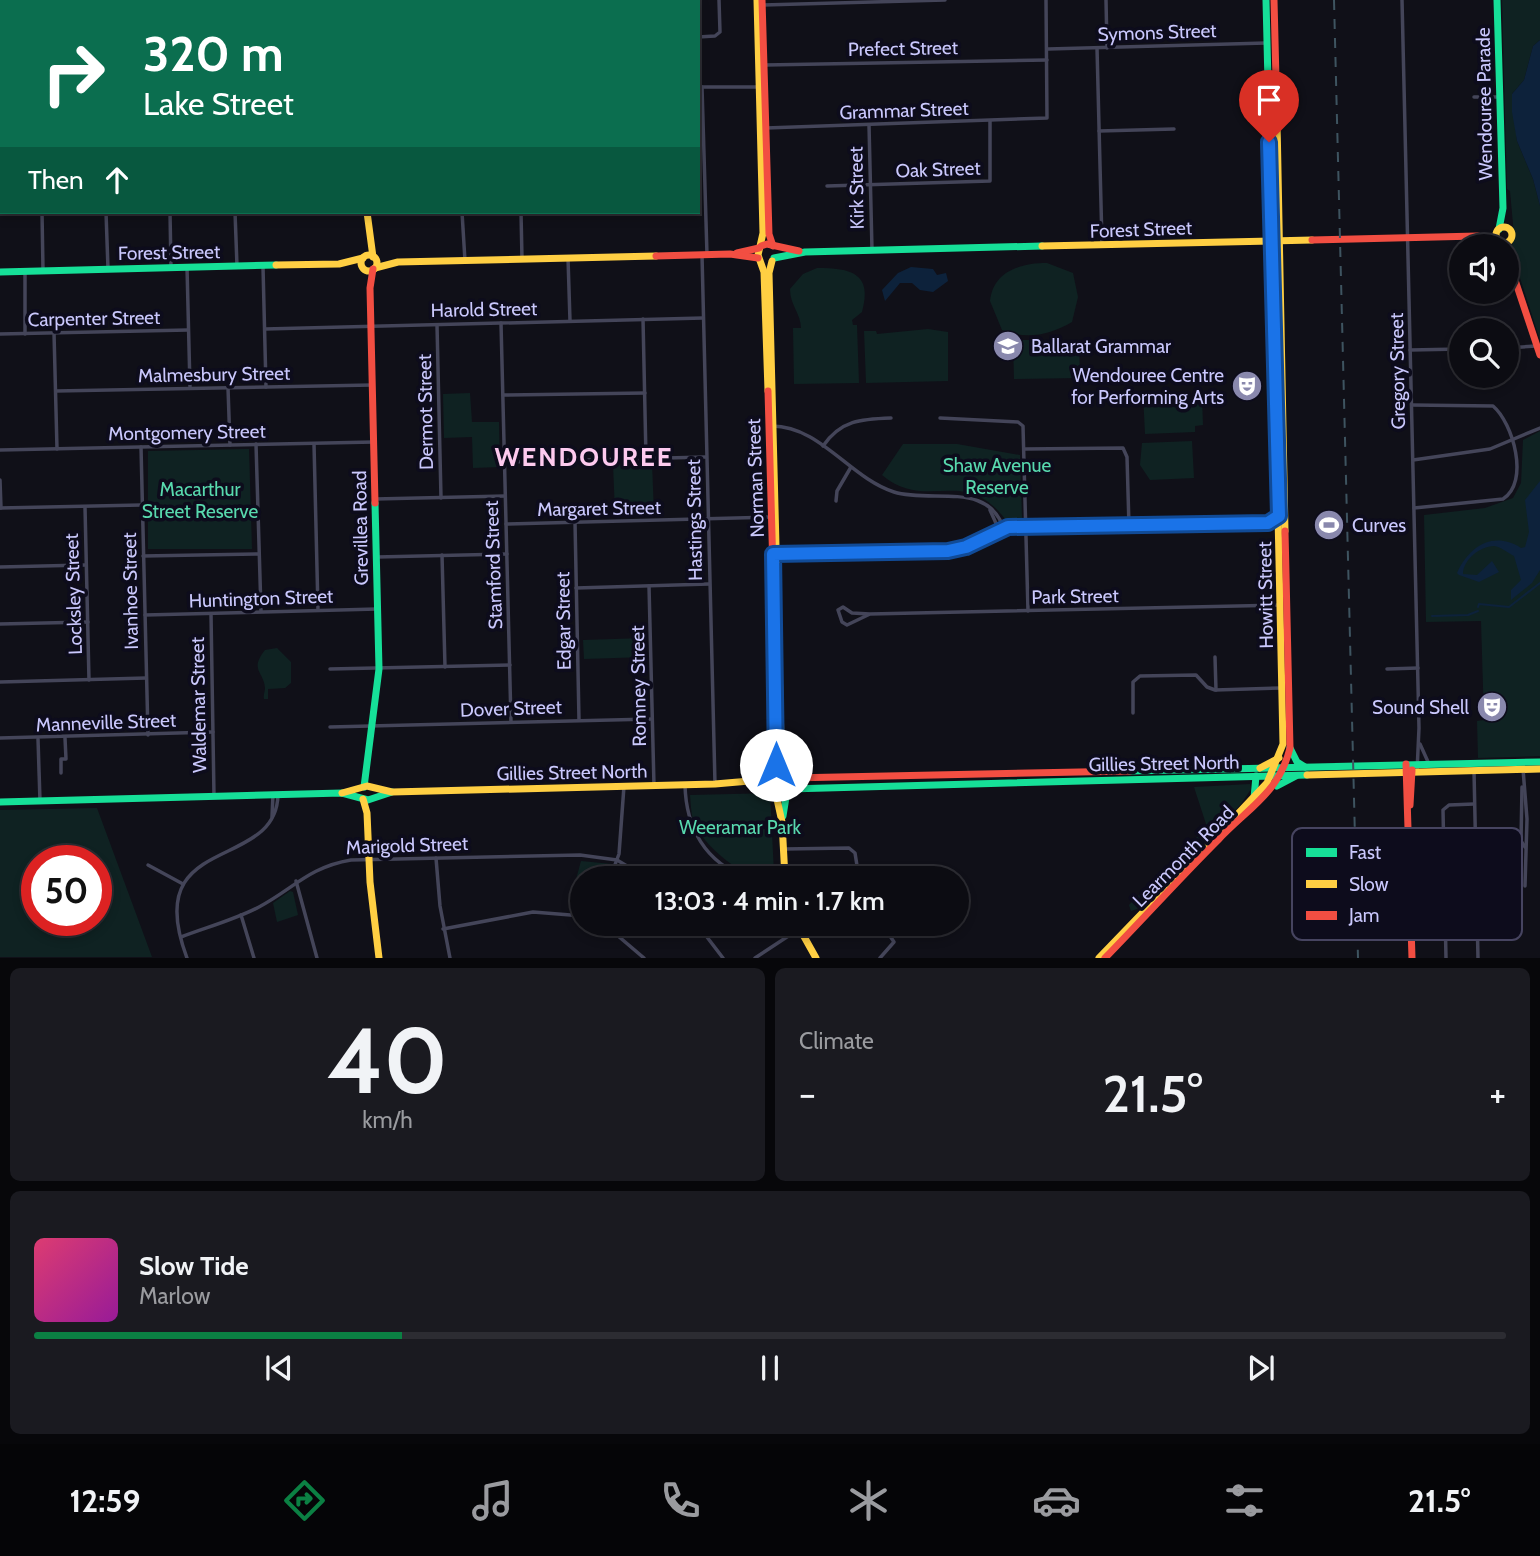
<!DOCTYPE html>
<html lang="en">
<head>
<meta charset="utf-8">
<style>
  body { margin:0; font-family:Cabin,sans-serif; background:#1a1a20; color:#f1f3f6; height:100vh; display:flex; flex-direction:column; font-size:26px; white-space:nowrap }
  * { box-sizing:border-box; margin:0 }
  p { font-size:23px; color:#9a9b9f }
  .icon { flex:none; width:38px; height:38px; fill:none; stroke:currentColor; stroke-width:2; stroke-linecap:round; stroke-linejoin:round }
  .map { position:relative; height:958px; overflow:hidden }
  .sheet { display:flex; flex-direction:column; gap:10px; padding:10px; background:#07070a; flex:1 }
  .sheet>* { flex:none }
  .hud { position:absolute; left:0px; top:0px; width:700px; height:214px; box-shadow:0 4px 10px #0003,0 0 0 2px #2c2c32; background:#0b6e4f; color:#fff; overflow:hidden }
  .tools { position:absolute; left:1449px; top:234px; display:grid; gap:14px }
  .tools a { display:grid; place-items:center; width:70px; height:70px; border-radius:50%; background:#0c0c12; box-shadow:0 4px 10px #0003,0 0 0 2px #2c2c32; font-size:35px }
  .speed { position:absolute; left:21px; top:845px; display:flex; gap:14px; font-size:35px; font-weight:700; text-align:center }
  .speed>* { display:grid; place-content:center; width:91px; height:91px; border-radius:50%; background:#0c0c12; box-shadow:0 4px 10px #0003,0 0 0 2px #2c2c32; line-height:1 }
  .speed .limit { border:10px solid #d22; background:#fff; color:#111 }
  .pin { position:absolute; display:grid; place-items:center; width:60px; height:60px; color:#fff; margin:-72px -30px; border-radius:50% 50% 50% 0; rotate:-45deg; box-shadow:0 0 7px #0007 }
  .pin .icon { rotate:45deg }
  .me { position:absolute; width:77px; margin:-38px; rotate:0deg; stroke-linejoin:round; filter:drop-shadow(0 0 5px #0008) }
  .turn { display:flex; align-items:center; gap:24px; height:147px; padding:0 28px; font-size:32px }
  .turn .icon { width:91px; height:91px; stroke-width:2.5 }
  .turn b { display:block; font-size:49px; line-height:60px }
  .then { display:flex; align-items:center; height:66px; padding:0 28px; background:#0003; gap:14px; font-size:26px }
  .big { font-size:52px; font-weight:600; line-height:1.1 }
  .sheet .widget { flex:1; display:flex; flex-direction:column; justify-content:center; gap:10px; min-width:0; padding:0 24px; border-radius:10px; background:#1a1a20 }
  .sheet .dial { align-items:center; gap:0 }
  .dial b { font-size:91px; line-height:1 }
  .song { display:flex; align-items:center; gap:21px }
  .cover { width:84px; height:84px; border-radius:10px; background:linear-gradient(135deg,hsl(340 70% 55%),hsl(300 70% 35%)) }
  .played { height:7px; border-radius:4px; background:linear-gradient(90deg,#0b8043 25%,#2c2c32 25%) }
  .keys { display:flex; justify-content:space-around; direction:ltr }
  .heat { display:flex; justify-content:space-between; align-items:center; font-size:38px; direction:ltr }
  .sheet .tiles { flex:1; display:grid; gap:10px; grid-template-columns:1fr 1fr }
  .widget:last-child { grid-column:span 2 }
  .trip { position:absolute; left:570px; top:866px; width:399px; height:70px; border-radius:35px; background:#0c0c12; box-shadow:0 4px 10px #0003,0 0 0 2px #2c2c32; font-weight:600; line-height:70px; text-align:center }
  .dock { display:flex; height:112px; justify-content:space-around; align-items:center; background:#050507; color:#9a9b9f }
  .dock .icon { width:49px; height:49px }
  .dock .active { color:#0b8043 }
  .dock b { font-size:32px; color:#f1f3f6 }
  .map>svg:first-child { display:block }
  .green { fill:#0f2222; fill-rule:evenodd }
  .water { fill:#0d223b }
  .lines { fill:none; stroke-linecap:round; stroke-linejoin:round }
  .stream { stroke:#0d223b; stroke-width:2 }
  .street { stroke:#444559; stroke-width:3.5 }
  .fast { stroke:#16e098; stroke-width:7 }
  .slow { stroke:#ffcf43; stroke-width:7 }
  .jam { stroke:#f24e42; stroke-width:7 }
  .rail { stroke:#3e5460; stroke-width:2; stroke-dasharray:10 9; stroke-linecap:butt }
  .route-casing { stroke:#114b97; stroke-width:18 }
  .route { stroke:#1a73e8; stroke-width:12 }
  .labels { text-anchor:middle; stroke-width:7; stroke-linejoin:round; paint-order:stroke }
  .street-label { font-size:19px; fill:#cac8fd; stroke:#0d0c1c }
  .poi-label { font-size:19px; fill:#cac8fd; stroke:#0d0c1c; text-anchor:start }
  .park-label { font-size:19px; fill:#58d9ae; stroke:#0d0c1c }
  .district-label { font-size:26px; font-weight:bold; letter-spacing:2px; fill:#fdcaef; stroke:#0d0c1c }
  .key { fill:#0d0c1c; stroke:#464460; stroke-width:2 }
  .key-label { font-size:19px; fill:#cac8fd }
</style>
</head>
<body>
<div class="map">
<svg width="1540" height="958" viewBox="0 0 1540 958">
  <rect width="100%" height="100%" fill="#101018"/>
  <g class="green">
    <polygon points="1502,0 1540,0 1540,40 1533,46 1524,80 1512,94 1517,141 1533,179 1540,206 1540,340 1511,250 1514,235 1510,191 1507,189"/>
    <path d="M1047,263L1073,273L1078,297L1072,322C1050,335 1026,340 1002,330L990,301C993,271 1021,263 1047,263Z"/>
    <path d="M817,268C851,268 873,273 862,312L852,320L853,325H857L859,383L794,384L793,328H801C801,314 790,305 790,289L803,274Z"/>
    <polygon points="928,329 948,332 948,381 866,383 864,331 876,331 877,334"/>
    <polygon points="1013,340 1079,340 1080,378 1014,379"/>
    <polygon points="470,393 472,422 499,422 500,467 473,468 472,437 444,438 443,394"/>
    <polygon points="1172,393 1183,399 1202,398 1203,425 1195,426 1195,432 1145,434 1143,394"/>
    <polygon points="1540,431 1540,756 1478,758 1477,721 1484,720 1481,621 1426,622 1424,515 1485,508 1513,498 1521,483 1523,440"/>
    <polygon points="1192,441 1194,478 1150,480 1140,465 1142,443"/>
    <path d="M903,444H957L1020,455L1022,518L1020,523H1008C965,462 928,514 882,475Z"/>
    <polygon points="249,449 252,549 148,549 148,451"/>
    <polygon points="652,463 654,513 615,513 613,464"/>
    <polygon points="645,638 646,657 584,659 583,640"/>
    <path d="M277,648L291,662V683L285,688L268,689V699H264C263,695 265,692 265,688C264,672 249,670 265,650Z"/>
    <polygon points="1250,784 1251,789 1241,804 1137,909 1131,911 1129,905 1207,827 1194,787"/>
    <path d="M770,793L774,873C751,888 706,847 696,827C691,817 691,806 690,795Z"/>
    <path d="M97,808L152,957H0V810ZM96,861V920H37V861Z"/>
    <polygon points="581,861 612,864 605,878 583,878 583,884 575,883"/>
    <polygon points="290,891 293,892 298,915 277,922 273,903"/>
  </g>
  <g class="water">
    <polygon points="1540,40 1540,206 1533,179 1517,141 1512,112 1512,94 1524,80 1533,46"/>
    <polygon points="911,267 933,269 937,275 946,273 948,281 933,292 920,290 912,283 900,283 885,301 882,290 898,273"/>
    <path d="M1540,481V570L1532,583L1511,600V590L1521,580L1514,556C1508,553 1501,547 1494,546C1480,546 1463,560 1463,574L1477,575L1492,561L1499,572L1479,582L1459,575L1457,573C1470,545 1494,531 1521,548L1525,547L1529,532L1525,500Z"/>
  </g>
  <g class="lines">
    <g class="stream">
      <polyline points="1478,607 1479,604 1509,607 1540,583"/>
      <polyline points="1432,616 1468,615 1478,611"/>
    </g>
    <g class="street">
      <polyline points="54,0 54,2"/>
      <polyline points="116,0 116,2"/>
      <polyline points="179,0 179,2"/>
      <polyline points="458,0 458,2"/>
      <polyline points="548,0 549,2"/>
      <polyline points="1106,0 1107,48"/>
      <polyline points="1402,0 1419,728 1417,772"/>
      <polyline points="226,2 228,0"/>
      <polyline points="297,2 297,0"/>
      <polyline points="658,2 660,0"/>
      <polyline points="763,5 945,0"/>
      <polyline points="698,37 715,36 720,32 719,0"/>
      <polyline points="1097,48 1102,243"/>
      <polyline points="1048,49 1266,43"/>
      <polyline points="765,65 1047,60"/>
      <polyline points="698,87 761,87"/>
      <polyline points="702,87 707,255"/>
      <polyline points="1474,97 1499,97"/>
      <polyline points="869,125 872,250"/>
      <polyline points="0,126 2,126"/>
      <polyline points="766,128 1047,118 1046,0"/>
      <polyline points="1099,131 1174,129"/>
      <polyline points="827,186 990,181 990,121"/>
      <polyline points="42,212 43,270"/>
      <polyline points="106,212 108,269"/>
      <polyline points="170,212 171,268"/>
      <polyline points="235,212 237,266"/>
      <polyline points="462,212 465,261"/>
      <polyline points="521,212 522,259"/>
      <polyline points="702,255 715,784"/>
      <polyline points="568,258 570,321"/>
      <polyline points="187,267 190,387"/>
      <polyline points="263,267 266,387"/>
      <polyline points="25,271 25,334"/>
      <polyline points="643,319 646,458"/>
      <polyline points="501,323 511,722"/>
      <polyline points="437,325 441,498"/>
      <polyline points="265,329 703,318"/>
      <polyline points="54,333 57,449"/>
      <polyline points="0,334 188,330"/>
      <polyline points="1507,348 1536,346"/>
      <polyline points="1410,350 1461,349"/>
      <polyline points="228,388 230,445"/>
      <polyline points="56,391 372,385"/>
      <polyline points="503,395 645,393"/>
      <path d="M1412,405L1493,406C1513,423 1530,482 1503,499L1414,508"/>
      <polyline points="940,418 1018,422 1023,426 1028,611"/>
      <path d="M772,426C820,426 850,478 894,492C933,504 991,479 1005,533"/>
      <polyline points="256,444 261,611"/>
      <polyline points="314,444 318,610"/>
      <path d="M823,446C841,420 861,419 891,418"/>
      <polyline points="141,447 148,735"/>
      <polyline points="1025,449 1123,448 1127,457 1129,526"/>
      <polyline points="0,450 374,442"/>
      <polyline points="1413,460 1490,449 1540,428"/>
      <polyline points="504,462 706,457"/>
      <polyline points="0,480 1,508"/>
      <polyline points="375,499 505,496"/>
      <polyline points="836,501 837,491 851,467"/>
      <polyline points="85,507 89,680"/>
      <polyline points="0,508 141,505"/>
      <polyline points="575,522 579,720"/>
      <polyline points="506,524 771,517"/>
      <polyline points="1004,528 1021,528"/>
      <polyline points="986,537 999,530 990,510"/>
      <polyline points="775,554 948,550 1026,529 1278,523"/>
      <polyline points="442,555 445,667"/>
      <polyline points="143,556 259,554"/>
      <polyline points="377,557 507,554"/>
      <polyline points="0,567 85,565"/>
      <polyline points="649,586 654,786"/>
      <polyline points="576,588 709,584"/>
      <polyline points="211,614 214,796"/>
      <polyline points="870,614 847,625 842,622 838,610 843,607 852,613 870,614 1279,605"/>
      <polyline points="145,615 377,609"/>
      <polyline points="0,624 88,622"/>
      <polyline points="1215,657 1216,690"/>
      <polyline points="330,669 510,665"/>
      <polyline points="1387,669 1418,668"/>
      <polyline points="0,682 146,678"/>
      <polyline points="1133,713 1133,682 1140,676 1196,675 1207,687 1215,690 1281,688"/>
      <polyline points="330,727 652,719"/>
      <polyline points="0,738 213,732"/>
      <polyline points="38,739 40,801"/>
      <polyline points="1420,744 1429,764"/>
      <polyline points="1523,769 1527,819 1525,886"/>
      <polyline points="1474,771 1478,958"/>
      <polyline points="61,773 61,759 66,759 65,738"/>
      <path d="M685,785C686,828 705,862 747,878"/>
      <polyline points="1522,787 1521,841 1525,847"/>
      <polyline points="272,817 273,794"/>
      <polyline points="784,849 849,848 855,853 859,878"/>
      <polyline points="436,858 440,906 450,958"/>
      <polyline points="148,865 183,884"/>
      <polyline points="610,878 619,854 624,786"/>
      <polyline points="296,881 317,958"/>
      <polyline points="1410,883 1444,882"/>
      <polyline points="1445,905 1477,904"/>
      <polyline points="241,915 254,958"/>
      <polyline points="604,924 644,958"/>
      <polyline points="697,924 723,958"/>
      <polyline points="443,929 533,912 583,916"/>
      <path d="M181,937C207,927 234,920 259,907C293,889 309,867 351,860L580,855L617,860L647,878"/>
      <path d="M187,958C139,831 276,873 278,795"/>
      <polyline points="755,958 799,929"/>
      <polyline points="880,958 894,942 882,924"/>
      <polyline points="1446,958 1443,810 1449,805 1474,804"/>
    </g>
    <g class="fast">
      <polyline points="1266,0 1274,332"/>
      <polyline points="1497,0 1503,208 1499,229"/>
      <polyline points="774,258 805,252 1042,246"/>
      <polyline points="0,272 276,265"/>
      <polyline points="1290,748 1297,762 1305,767"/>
      <polyline points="1130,771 1540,762"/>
      <polyline points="1277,786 1296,776"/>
      <polyline points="364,787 379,669 375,503"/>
      <polyline points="789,789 1307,775"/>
      <polyline points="1254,798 1256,776"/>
      <polyline points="0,802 342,793 368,800 392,792"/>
      <polyline points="783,816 787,791"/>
    </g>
    <g class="slow">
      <polyline points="363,0 363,2"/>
      <polyline points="757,0 763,233 758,255 764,272 768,391"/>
      <polyline points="1277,120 1285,531"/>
      <polyline points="367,212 373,257"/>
      <circle cx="1504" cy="235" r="8"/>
      <polyline points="1042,246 1312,240"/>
      <circle cx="369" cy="263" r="8"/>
      <polyline points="772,261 769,273 781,742 788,776"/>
      <polyline points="276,265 339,264 363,258"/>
      <polyline points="375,268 398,262 656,256"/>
      <polyline points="1260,768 1279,758"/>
      <circle cx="782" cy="783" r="9"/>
      <polyline points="1307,775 1540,769"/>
      <polyline points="752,783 775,790"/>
      <polyline points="775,790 782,822 785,878"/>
      <polyline points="342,793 367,786 392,792 715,784 773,779"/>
      <polyline points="363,799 367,813 370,882 379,958"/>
      <polyline points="1218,835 1267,783 1283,744 1274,332"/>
      <polyline points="797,924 816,958"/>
      <polyline points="1099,958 1206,847"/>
    </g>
    <g class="jam">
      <polyline points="762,0 769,234 773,246"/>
      <polyline points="1274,0 1277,120"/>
      <polyline points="1312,240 1477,236 1498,240"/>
      <polyline points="761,246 767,244 799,251"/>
      <polyline points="737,253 759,248"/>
      <polyline points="656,256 730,254 758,258"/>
      <polyline points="1507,256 1540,355"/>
      <polyline points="373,269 370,288 375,503"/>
      <polyline points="768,391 775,643 774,778"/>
      <polyline points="1406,764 1412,958"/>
      <polyline points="790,778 1130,771"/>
      <polyline points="1410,805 1412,770"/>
      <path d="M1105,958C1143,919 1179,879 1218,840C1248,808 1279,793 1290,748L1285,531"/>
    </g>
    <polyline class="rail" points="1334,0 1358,958"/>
  </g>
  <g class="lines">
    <g class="route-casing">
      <polyline id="route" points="776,765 773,554 948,551 966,547 1008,527 1268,523 1279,516 1269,142"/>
    </g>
    <use href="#route" class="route"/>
  </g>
  <defs>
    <g id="school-disc" transform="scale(1.575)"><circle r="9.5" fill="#8988ad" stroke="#0d0c1c"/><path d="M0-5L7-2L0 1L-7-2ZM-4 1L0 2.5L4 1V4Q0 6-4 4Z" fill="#fff"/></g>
    <g id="theatre-disc" transform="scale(1.575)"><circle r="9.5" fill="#8988ad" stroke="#0d0c1c"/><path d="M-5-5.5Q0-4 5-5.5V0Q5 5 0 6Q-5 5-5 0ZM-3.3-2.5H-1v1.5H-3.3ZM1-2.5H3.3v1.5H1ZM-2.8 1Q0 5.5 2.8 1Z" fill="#fff"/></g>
    <g id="stadium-disc" transform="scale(1.575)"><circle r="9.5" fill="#8988ad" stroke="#0d0c1c"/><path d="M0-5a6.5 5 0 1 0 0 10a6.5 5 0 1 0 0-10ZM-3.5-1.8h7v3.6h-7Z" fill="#fff"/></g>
  </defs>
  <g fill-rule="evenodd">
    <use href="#school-disc" x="1008" y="346"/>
    <use href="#theatre-disc" x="1247" y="386"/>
    <use href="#stadium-disc" x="1329" y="525"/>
    <use href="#theatre-disc" x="1492" y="707"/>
  </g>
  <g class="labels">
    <g class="street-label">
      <text transform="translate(1157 32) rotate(-2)" y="7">Symons Street</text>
      <text transform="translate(903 48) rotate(-1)" y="7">Prefect Street</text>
      <text transform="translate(1484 104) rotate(-91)" y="7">Wendouree Parade</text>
      <text transform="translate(904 110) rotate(-2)" y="7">Grammar Street</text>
      <text transform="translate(938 169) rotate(-2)" y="7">Oak Street</text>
      <text transform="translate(856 188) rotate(-91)" y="7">Kirk Street</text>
      <text transform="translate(1141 229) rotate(-2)" y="7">Forest Street</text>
      <text transform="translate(169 252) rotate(-1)" y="7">Forest Street</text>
      <text transform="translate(484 309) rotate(-1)" y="7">Harold Street</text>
      <text transform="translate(94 318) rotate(-1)" y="7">Carpenter Street</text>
      <text transform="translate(1397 371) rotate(-91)" y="7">Gregory Street</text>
      <text transform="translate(214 374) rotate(-1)" y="7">Malmesbury Street</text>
      <text transform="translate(425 412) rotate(-91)" y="7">Dermot Street</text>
      <text transform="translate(187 432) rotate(-1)" y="7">Montgomery Street</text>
      <text transform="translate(755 478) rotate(-92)" y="7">Norman Street</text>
      <text transform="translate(599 508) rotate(-1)" y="7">Margaret Street</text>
      <text transform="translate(694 520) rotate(-91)" y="7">Hastings Street</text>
      <text transform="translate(360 528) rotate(-91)" y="7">Grevillea Road</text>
      <text transform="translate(493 565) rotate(-92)" y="7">Stamford Street</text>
      <text transform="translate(130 591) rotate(-91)" y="7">Ivanhoe Street</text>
      <text transform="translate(73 594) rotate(-92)" y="7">Locksley Street</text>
      <text transform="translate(1265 595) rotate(-91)" y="7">Howitt Street</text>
      <text transform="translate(1075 596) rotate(-1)" y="7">Park Street</text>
      <text transform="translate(261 598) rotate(-2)" y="7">Huntington Street</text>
      <text transform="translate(563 621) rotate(-91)" y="7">Edgar Street</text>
      <text transform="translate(638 686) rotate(-91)" y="7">Romney Street</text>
      <text transform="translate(198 705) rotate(-91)" y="7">Waldemar Street</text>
      <text transform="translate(511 708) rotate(-2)" y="7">Dover Street</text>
      <text transform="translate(106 722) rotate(-2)" y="7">Manneville Street</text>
      <text transform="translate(1164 763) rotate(-1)" y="7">Gillies Street North</text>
      <text transform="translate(572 772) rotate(-1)" y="7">Gillies Street North</text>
      <text transform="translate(407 845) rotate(-2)" y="7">Marigold Street</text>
      <text transform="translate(1183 856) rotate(-45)" y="7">Learmonth Road</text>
    </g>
    <g class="poi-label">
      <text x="1031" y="353">Ballarat Grammar</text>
      <text x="1224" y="382" text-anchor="end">Wendouree Centre<tspan x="1224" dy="22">for Performing Arts</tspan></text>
      <text x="1352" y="532">Curves</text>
      <text x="1469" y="714" text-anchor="end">Sound Shell</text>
    </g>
    <g class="park-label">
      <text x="997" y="472">Shaw Avenue<tspan x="997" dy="22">Reserve</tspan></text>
      <text x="200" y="496">Macarthur<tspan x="200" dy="22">Street Reserve</tspan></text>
      <text x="740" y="834">Weeramar Park</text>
    </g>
    <g class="district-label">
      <text x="584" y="466">WENDOUREE</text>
    </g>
  </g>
  <rect x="1292" y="828" width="230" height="112" rx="10" class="key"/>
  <rect x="1306" y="848" width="31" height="9" fill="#16e098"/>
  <rect x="1306" y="880" width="31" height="8" fill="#ffcf43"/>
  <rect x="1306" y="911" width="31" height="9" fill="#f24e42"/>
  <g class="key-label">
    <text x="1349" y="859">Fast</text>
    <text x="1349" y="891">Slow</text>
    <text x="1349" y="922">Jam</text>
  </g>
</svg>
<div class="tools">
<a><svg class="icon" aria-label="sound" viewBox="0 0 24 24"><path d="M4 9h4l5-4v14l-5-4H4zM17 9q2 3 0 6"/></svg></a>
<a><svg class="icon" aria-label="search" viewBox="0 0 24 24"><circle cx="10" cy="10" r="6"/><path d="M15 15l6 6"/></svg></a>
</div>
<div class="speed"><div class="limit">50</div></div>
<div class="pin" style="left:1269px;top:142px;background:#d93025"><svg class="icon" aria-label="arrive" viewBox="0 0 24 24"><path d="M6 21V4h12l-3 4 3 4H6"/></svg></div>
<svg class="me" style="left:776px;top:765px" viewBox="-20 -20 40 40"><circle r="19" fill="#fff"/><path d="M0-13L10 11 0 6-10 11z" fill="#1a73e8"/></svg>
<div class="trip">13:03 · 4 min · 1.7 km</div>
<div class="hud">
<div class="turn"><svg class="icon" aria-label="right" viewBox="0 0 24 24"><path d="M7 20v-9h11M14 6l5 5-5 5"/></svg><div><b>320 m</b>Lake Street</div></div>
<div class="then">Then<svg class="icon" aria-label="ahead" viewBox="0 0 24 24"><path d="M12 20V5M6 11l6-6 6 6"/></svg></div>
</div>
</div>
<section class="sheet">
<div class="tiles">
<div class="widget dial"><b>40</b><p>km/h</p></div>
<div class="widget"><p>Climate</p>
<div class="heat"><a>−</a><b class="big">21.5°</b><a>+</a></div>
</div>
<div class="widget">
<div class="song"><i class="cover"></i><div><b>Slow Tide</b><p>Marlow</p></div></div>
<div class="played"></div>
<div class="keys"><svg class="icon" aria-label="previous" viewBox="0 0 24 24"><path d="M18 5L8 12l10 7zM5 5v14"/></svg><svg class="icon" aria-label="pause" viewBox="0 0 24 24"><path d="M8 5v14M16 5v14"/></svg><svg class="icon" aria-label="next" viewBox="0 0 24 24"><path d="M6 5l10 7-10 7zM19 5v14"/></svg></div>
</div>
</div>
</section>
<nav class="dock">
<b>12:59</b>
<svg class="icon active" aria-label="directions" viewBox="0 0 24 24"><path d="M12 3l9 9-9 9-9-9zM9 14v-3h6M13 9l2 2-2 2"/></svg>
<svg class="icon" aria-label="music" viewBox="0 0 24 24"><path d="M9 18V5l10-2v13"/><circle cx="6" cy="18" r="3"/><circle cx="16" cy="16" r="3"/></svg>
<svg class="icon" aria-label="phone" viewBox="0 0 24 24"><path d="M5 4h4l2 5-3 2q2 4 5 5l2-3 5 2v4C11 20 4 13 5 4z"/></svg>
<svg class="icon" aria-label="climate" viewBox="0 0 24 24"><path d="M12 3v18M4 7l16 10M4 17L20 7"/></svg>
<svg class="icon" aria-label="car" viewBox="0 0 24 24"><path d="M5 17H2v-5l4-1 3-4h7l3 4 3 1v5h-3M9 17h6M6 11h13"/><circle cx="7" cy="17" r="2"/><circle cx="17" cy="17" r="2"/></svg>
<svg class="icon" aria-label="filters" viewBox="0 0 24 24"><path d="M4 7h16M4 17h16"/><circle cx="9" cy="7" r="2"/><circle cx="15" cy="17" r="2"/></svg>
<b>21.5°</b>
</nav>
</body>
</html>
